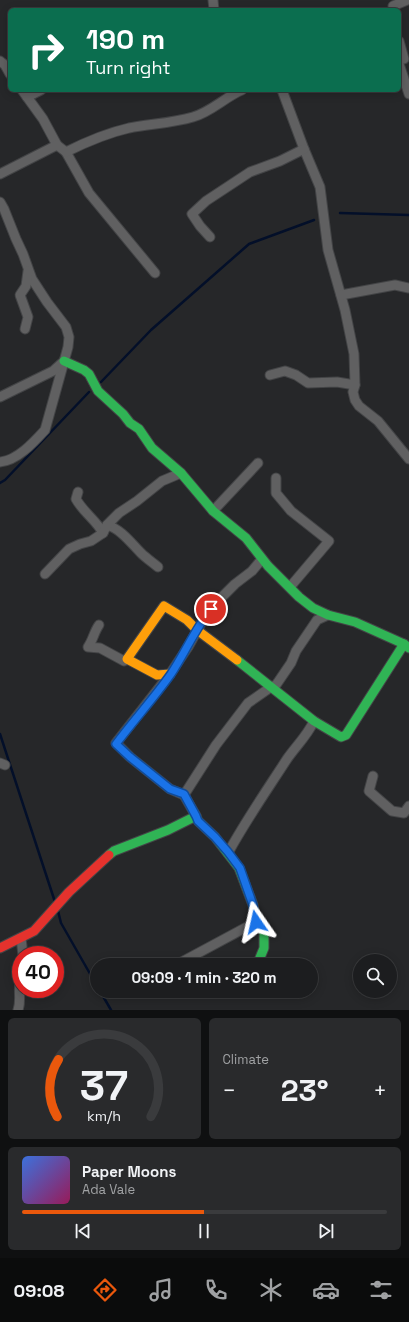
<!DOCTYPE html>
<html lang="en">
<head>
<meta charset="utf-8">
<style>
  body { margin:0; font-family:"Space Grotesk",sans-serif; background:#292a2c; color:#f1f3f6; height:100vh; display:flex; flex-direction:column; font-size:15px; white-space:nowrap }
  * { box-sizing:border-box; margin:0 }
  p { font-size:13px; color:#a0a2a4 }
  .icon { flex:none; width:22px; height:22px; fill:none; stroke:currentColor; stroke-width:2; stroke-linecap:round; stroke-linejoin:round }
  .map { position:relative; height:1010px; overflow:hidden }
  .side { display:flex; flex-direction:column; gap:8px; padding:8px; background:#0f1011; flex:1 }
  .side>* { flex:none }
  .banner { position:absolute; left:8px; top:8px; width:393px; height:84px; border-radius:6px; box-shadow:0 2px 10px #0003,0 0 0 1px #3a3b3d; background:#0b6e4f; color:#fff; overflow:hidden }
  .buttons { position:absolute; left:353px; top:954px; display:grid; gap:8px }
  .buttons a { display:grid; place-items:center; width:44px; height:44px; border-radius:50%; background:#1c1d1f; box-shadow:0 2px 10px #0003,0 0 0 1px #3a3b3d; font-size:20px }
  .speed { position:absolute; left:12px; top:946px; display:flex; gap:8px; font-size:20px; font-weight:700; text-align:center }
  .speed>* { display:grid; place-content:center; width:52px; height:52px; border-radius:50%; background:#1c1d1f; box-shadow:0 2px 10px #0003,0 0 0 1px #3a3b3d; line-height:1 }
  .speed .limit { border:6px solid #d22; background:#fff; color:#111 }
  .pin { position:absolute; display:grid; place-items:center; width:34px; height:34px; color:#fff; margin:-17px; border:2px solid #fff; border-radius:50%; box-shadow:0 1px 4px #0007 }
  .me { position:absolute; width:44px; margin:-22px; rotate:349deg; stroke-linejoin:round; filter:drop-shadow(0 0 3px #0008) }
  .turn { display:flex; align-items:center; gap:14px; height:84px; padding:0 12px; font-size:18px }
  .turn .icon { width:52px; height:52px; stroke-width:2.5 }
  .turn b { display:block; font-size:28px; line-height:34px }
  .big { font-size:30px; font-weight:700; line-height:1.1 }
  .side .tile { flex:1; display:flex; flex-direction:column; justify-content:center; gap:6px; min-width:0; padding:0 14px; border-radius:6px; background:#292a2c }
  .side .dial { align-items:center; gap:0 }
  .dial svg { height:104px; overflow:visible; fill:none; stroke:#3a3b3d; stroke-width:7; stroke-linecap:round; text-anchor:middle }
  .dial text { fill:#f1f3f6; stroke:none }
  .song { display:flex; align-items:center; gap:12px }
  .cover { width:48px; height:48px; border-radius:6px; background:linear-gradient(135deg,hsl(220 70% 55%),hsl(330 70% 35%)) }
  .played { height:4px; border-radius:2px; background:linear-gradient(90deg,#ea580c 50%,#3a3b3d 50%) }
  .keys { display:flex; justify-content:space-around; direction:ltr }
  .heat { display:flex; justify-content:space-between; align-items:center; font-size:22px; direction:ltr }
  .side .tiles { flex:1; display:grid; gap:8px; grid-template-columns:1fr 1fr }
  .tile:last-child { grid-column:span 2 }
  .trip { position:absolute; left:90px; top:958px; width:228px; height:40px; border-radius:20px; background:#1c1d1f; box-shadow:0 2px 10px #0003,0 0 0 1px #3a3b3d; font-weight:700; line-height:40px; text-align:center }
  .menu { display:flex; height:64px; justify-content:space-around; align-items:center; background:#0b0c0c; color:#a0a2a4 }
  .menu .icon { width:28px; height:28px }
  .menu .current { color:#ea580c }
  .menu b { font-size:18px; color:#f1f3f6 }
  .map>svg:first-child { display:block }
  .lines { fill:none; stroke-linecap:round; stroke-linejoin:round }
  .stream { stroke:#030f29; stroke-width:2.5 }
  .street-casing { stroke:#434446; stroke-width:11 }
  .fast-casing { stroke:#434446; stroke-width:11 }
  .slow-casing { stroke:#434446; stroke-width:11 }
  .jam-casing { stroke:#434446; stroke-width:11 }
  .street { stroke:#606061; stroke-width:9 }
  .fast { stroke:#30b455; stroke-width:9 }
  .slow { stroke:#ff9f0a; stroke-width:9 }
  .jam { stroke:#e5322d; stroke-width:9 }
  .route-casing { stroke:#114b97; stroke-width:10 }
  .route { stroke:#1a73e8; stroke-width:7 }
</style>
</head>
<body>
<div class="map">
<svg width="409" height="1010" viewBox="0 0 409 1010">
  <rect width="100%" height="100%" fill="#262729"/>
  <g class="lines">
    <g class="stream">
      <polyline points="340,213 409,215"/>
      <polyline points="101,382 151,330 249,244 314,220"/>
      <polyline points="0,483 5,480 89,392"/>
      <polyline points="0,734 55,902"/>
      <polyline points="58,911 61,923 97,986"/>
      <polyline points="100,991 111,1010"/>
    </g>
    <g class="street-casing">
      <g id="street">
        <polyline points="213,0 214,10"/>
        <polyline points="393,6 407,0"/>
        <polyline points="399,41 404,59"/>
        <polyline points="0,61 5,65 10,74"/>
        <polyline points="399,64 409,94"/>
        <polyline points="22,90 43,119 57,145"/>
        <polyline points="282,90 304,149 320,187 328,250 345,310 354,354 355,385 353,392 355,400 359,406 378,421 409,459"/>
        <polyline points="27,97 41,90"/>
        <polyline points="66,152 89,193 155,273"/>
        <path d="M0,174L57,145L66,152C86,142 107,133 129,128C150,124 173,123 193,117C211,112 225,97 242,90"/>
        <path d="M0,202L4,209L16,239L23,254L32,279L47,302L66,327L69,337L68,347L45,430C34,442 17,461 0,462"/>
        <polyline points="210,237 200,226 192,214 206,201 250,172 280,161 304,149"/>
        <polyline points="341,295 395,285 409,288"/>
        <polyline points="25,329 28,317 20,295 26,286 28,271"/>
        <polyline points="270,375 285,371 296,375 308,383 337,382 355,385"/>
        <polyline points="0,397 53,371 64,361"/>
        <polyline points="276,478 276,493 291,511 329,541 290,587"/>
        <path d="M78,492L76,499C83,512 96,520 103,533"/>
        <polyline points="213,511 258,463"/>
        <path d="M107,525C121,529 131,543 141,553C146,558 152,562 158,567"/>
        <polyline points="45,574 69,549 80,544 91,541 103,533 107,525 119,513 137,501 162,481 181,473"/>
        <path d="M99,625C94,632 93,640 88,647L100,648L124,661L127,659"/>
        <polyline points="0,763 5,765"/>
        <polyline points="373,776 369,791 392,811 404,813 409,806"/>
        <polyline points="184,795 170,789 130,757 116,743 170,674 188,647 204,618 219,600 235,584 252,571 262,559"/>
        <polyline points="196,816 184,795 216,745 248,703 271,687 276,685 291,663 296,651 317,620 328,615"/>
        <path d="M228,853C246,820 267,790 287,759C296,746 307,736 314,721"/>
        <polyline points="21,938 23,955"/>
        <polyline points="176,965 256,922"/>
        <polyline points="235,993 236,991"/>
        <path d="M18,1010C22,999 17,989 21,978"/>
      </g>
    </g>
    <g class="fast-casing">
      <g id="fast">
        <polyline points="64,361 84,370 89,374 98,391 123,414 130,423 139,429 152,448 181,473 213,511 246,538 268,566 299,597 313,608 328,615 355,622 404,644 409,648"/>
        <polyline points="237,660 314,721 341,737 346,735 404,644"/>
        <polyline points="109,855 114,851 168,830 196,816 198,821 215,837 239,868 253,905 256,922 264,932 264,948 257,965"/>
      </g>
    </g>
    <g class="slow-casing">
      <polyline id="slow" points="170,674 157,675 127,659 164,606 187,620 197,630 237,660"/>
    </g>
    <g class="jam-casing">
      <polyline id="jam" points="0,948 34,931 69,892 109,855"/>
    </g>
    <use href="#street" class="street"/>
    <use href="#fast" class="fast"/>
    <use href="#slow" class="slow"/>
    <use href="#jam" class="jam"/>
  </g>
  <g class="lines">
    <g class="route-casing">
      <path id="route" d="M211,609C195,629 185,653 171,674C154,698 134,720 116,744L130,757L170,789L184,794L196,816L198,821L215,837L228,852L240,868L253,905L256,922"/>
    </g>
    <use href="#route" class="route"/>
  </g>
</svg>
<div class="buttons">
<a><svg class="icon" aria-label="search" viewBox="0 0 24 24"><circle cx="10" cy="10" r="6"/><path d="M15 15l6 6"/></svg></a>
</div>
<div class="speed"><div class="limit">40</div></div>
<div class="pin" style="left:211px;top:609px;background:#d93025"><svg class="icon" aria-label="arrive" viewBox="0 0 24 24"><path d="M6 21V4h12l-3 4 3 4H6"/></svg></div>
<svg class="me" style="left:256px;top:922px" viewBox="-20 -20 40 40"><path d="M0-17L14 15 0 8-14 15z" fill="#1a73e8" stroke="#fff" stroke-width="4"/></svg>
<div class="trip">09:09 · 1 min · 320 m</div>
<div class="banner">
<div class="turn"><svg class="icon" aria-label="right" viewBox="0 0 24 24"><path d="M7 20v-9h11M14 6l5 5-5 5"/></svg><div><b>190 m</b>Turn right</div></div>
</div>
</div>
<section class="side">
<div class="tiles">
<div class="tile dial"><svg viewBox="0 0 100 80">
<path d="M14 69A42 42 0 1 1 86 69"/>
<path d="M14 69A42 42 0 0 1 15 25" stroke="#ea580c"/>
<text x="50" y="56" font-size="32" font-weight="700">37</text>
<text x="50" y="72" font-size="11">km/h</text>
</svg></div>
<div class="tile"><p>Climate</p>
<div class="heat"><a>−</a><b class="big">23°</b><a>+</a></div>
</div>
<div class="tile">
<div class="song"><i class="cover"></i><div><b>Paper Moons</b><p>Ada Vale</p></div></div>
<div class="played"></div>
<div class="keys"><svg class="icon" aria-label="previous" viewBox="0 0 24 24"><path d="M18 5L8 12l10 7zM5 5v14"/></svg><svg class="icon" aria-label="pause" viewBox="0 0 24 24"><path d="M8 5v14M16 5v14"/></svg><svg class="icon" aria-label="next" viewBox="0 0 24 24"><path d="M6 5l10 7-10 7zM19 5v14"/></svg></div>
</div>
</div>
</section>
<nav class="menu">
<b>09:08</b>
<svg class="icon current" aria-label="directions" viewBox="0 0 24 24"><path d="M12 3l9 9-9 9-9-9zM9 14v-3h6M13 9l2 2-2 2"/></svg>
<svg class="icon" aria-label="music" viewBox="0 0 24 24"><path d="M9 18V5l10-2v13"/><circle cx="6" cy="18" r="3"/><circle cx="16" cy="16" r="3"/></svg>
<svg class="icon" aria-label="phone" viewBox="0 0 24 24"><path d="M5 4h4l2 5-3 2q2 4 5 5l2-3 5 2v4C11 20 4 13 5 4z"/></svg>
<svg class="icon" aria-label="climate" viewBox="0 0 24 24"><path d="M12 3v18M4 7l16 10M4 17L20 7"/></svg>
<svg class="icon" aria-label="car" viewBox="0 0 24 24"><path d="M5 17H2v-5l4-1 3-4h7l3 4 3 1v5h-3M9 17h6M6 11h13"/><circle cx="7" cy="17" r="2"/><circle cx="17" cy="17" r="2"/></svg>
<svg class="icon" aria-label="filters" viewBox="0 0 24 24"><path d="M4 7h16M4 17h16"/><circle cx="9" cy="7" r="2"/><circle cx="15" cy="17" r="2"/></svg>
</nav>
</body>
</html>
